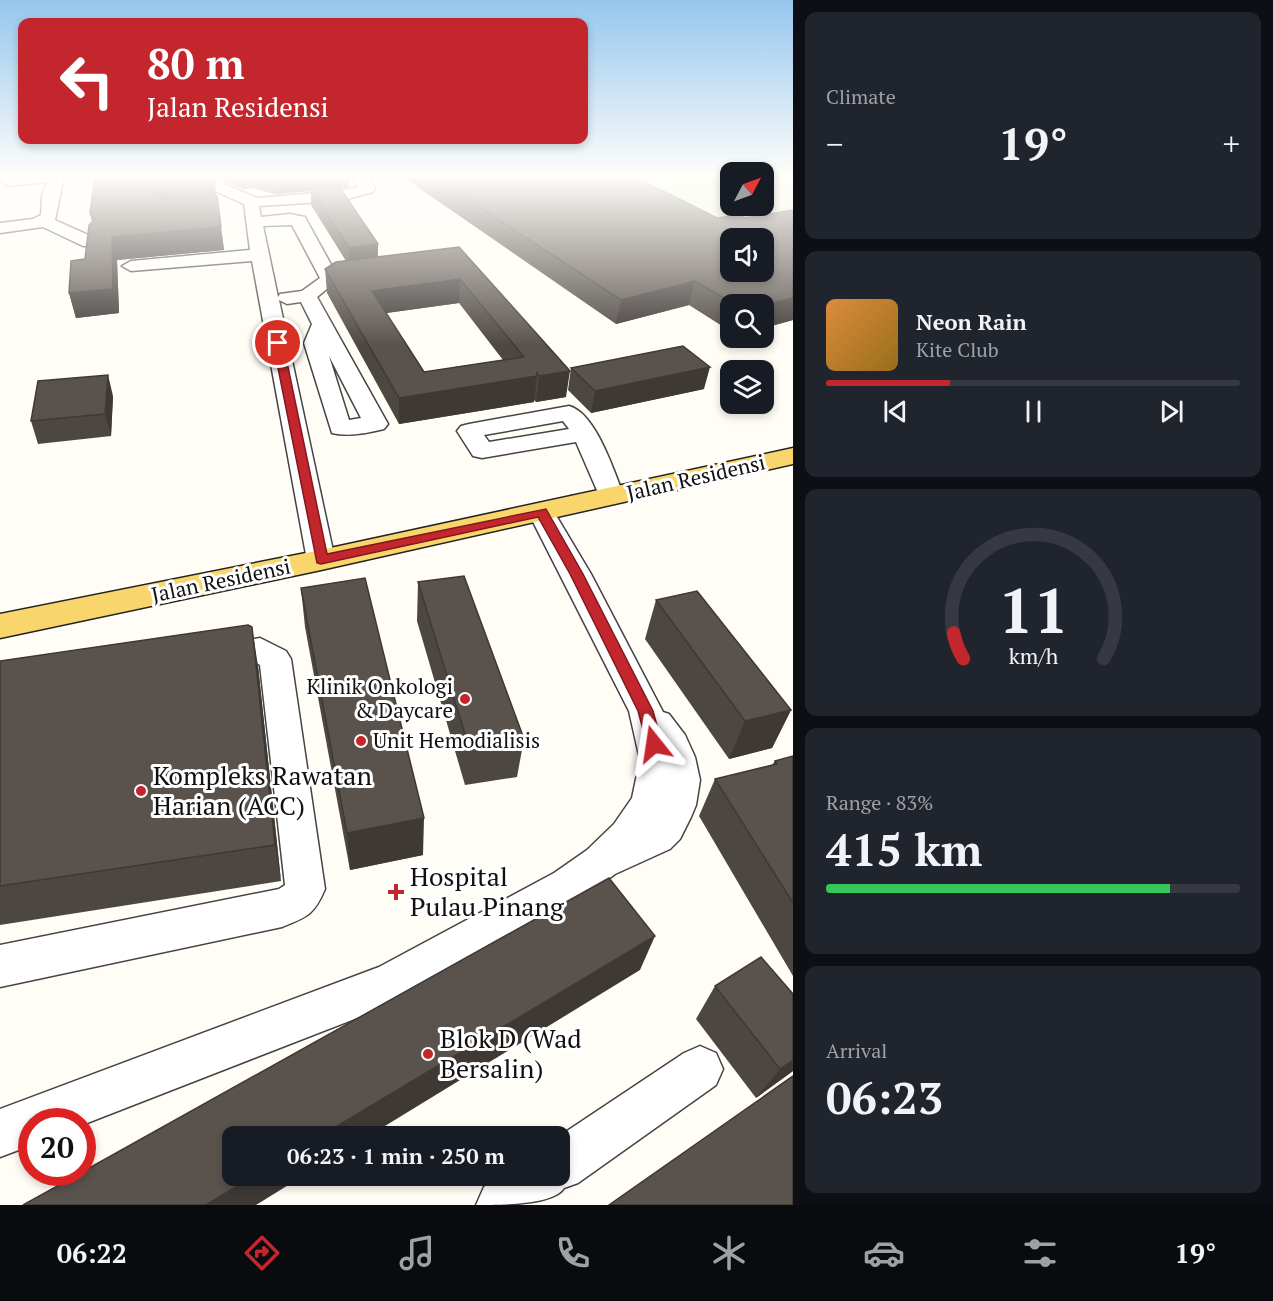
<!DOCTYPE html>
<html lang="en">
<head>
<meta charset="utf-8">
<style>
  body { margin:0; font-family:"PT Serif",serif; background:#20242c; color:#f1f3f6; height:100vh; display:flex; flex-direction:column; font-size:22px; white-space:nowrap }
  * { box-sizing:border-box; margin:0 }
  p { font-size:20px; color:#9ea1a6 }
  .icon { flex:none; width:33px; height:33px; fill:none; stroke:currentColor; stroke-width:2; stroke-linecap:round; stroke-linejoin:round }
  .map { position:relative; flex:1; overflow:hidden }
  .drawer { display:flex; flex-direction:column; gap:12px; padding:12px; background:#0d0f14; width:480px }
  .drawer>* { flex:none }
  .guide { position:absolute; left:18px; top:18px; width:570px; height:126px; border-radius:12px; box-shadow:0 3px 9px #0003; background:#c4262e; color:#fff; overflow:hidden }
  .needle { width:39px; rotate:49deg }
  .fabs { position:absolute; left:720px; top:162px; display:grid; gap:12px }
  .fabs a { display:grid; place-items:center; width:54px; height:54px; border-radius:12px; background:#171b24; box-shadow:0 3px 9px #0003; font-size:30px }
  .speed { position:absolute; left:18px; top:1108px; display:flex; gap:12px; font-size:30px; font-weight:700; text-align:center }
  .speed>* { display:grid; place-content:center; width:78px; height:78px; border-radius:50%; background:#171b24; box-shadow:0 3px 9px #0003; line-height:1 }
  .speed .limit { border:9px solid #d22; background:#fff; color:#111 }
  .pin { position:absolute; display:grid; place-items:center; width:51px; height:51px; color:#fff; margin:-26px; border:3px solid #fff; border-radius:50%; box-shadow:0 2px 6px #0007 }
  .me { position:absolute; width:66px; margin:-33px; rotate:345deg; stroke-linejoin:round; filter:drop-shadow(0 0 4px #0008) }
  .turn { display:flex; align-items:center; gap:21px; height:126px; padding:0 30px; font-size:27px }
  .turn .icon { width:78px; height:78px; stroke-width:2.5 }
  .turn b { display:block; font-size:42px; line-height:51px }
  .big { font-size:45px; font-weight:700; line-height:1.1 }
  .drawer .widget { flex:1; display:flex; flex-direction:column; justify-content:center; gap:9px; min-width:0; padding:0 21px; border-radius:12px; background:#20242c }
  .drawer .dial { align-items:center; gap:0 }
  .dial svg { height:156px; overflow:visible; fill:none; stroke:#363941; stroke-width:7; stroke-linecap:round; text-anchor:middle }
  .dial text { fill:#f1f3f6; stroke:none }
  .song { display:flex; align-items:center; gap:18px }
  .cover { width:72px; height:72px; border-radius:9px; background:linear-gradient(135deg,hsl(30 70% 55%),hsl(40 70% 35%)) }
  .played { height:6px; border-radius:3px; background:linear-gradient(90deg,#c4262e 30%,#363941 30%) }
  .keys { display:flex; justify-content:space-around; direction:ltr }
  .heat { display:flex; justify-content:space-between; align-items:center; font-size:33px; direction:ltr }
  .charge { height:9px; border-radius:4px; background:linear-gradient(90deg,#34c759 83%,#363941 0) }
  .trip { position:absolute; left:222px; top:1126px; width:348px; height:60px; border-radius:12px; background:#171b24; box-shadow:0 3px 9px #0003; font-weight:700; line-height:60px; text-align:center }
  .tabs { display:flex; height:96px; justify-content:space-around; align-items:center; background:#090b0e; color:#9ea1a6 }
  .tabs .icon { width:42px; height:42px }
  .tabs .on { color:#c4262e }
  .tabs b { font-size:27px; color:#f1f3f6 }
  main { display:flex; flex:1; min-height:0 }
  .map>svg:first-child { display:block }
  .pitch { fill:#e6f2cf }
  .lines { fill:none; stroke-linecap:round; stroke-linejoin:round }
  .minor-casing { stroke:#444; stroke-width:3 }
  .major-casing { stroke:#222; stroke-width:3 }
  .minor { fill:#fff; fill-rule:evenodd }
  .major { fill:#f9d66b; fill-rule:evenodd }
  .wall { fill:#4d4742; fill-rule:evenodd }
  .shaded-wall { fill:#3f3936 }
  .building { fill:#5a524d; stroke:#3f3936; stroke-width:1.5; fill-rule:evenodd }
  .route { fill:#c4262e; stroke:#7f191e; stroke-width:1.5 }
  .poi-dot { fill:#c4262e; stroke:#fff; stroke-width:2 }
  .labels { text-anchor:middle; stroke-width:6; stroke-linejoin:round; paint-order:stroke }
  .street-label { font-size:21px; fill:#111; stroke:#fff }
  .poi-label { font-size:21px; fill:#111; stroke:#fff; text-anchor:end }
  .near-poi-label { font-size:26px; fill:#111; stroke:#fff; text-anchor:start }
</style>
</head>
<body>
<main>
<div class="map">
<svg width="793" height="1205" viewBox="0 0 793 1205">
  <rect width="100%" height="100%" fill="#fffdf5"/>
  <polygon class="pitch" points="601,177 730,177 730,206 764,206 764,177 793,177 793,209 696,226"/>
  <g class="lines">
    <g class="minor-casing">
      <g id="minor">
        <polygon points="5,177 64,177 55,220 95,238 98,242 95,246 83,246 43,227 0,233 0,223 33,219 41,215 42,196 47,182 8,186 0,181"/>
        <path d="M205,177H221L224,184L257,198L339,191L358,187L353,177H369L375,189L373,192L339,201L259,206L261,217L290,214L305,217L307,221L339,279L317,297L388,424L384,429C368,433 348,437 332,433L304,343L312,324L301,302L287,304L279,300L335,560L331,567L321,569L311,567L307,560L252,261L131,271L122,266L131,261L250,250L244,204L213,190ZM292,225L320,278L302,291L280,294L278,297L263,226ZM329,356L361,418L349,420Z"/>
        <path d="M569,406C596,413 614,472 624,496L620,502L611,504L602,502L576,442L482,458L473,456L457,431L461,426L469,424ZM563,421L569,429L489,442L484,435Z"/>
        <polygon points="541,504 550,506 554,512 591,574 663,712 669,714 685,735 695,757 700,780 696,805 691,817 680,839 670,849 615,874 582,899 406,999 82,1125 82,1122 32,1122 32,1145 0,1157 0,1109 379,967 554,873 587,850 614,824 632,798 640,760 629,711 528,512 532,506"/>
        <path d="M260,638L286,651L291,659L325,889C314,915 307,917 282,927L0,987V945L279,889L285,885L260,665L255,662L214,668L203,664L198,656L203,648Z"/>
        <path d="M700,1046L716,1053L723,1069L716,1085L578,1183L564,1188C554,1205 500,1205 476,1205L484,1187L500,1176H560L558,1137L684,1053Z"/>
      </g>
    </g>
    <g class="major-casing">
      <polygon id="major" points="793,448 793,464 321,570 0,638 0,614 321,550"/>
    </g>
    <use href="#minor" class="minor"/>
    <use href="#major" class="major"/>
  </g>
  <g class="wall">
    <polygon points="95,177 214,177 224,250 117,260 119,313 76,318 69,293 85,259 92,222 90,213"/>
    <path d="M222,177H349V187L339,188L378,257L459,247L566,397L536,402L534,400V402L399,424L327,293L325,269L346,261L311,205V191L275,194L252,188L243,189L226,182ZM459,303L503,360L424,372L386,313Z"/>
    <polygon points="403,177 635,177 717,218 745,218 793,210 793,320 764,328 764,304 730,304 730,331 689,305 616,324"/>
    <polygon points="571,368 704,389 591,413 568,390"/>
    <polygon points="113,396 111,436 38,444 31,421"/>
    <polygon points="418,582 524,739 517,777 465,785 417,621"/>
    <polygon points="301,588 423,855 350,870 305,627"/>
    <polygon points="656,600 791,710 772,748 729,759 645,639"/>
    <polygon points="0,661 258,666 281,881 0,925"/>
    <polygon points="793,756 793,976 699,816 715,779 772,765 775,761"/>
    <polygon points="715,986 793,1071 756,1098 696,1019"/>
  </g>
  <g class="shaded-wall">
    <polygon points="241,177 251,177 252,188 243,189"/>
    <polygon points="273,177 349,177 349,187 312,190 310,187 311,191 275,194"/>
    <polygon points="163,186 167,208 153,192"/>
    <polygon points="221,227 224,250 117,260 119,313 76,318 69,293 112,237"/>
    <polygon points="378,244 378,263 349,268 349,248"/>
    <polygon points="460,279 459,303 372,315 372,291"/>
    <polygon points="695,281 689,305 616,324 621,300"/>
    <polygon points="793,298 793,320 764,328 764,305"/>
    <polygon points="710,367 704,389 591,413 595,391"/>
    <polygon points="570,371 566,397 536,402 539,376"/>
    <polygon points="108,375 113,396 111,436 105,414"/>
    <polygon points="537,376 534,402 399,424 399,398"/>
    <polygon points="252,627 258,666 281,881 275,845"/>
    <polygon points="791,710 772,748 729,759 745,721"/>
    <polygon points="424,818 423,855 350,870 347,833"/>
    <polygon points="655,936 640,970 367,1137 319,1137"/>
    <polygon points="793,1060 793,1071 756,1098 780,1069"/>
    <polygon points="254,1176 303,1176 256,1205 206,1205"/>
  </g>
  <g class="building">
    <polygon points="95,177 214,177 215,183 163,186 153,192 163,200 217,196 221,227 112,237 113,289 69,293 71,261 85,259 89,225 95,219 90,213"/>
    <path d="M434,177H635L717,218L738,215L745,218L793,210V298L764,305V304H734L695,281L621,300ZM730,238H764V272H730Z"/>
    <polygon points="338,185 378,244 349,248 310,187"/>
    <path d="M459,247L570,371L539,376L537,372V376L399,398L325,269L336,262ZM460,279L524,357L424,372L372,291Z"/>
    <polygon points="683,346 710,367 595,391 571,368"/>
    <polygon points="108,375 105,414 31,421 38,381"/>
    <polygon points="464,576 524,739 469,747 418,582"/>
    <polygon points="365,578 424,818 347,833 301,588"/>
    <polygon points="697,591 791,710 745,721 656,600"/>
    <polygon points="248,625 252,627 275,845 0,886 0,661"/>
    <polygon points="793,756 793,903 715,779 777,764 775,761"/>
    <polygon points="609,878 655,936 319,1137 232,1137 232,1176 254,1176 206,1205 23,1205 81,1173 82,1173 82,1172"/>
    <polygon points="761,957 793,994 793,1060 780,1069 715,986"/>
    <polygon points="793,1076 793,1205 609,1205"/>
  </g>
  <linearGradient id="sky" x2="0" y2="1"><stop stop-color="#95c6ee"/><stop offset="0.51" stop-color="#fffefa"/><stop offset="1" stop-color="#fffefa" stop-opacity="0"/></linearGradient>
  <rect width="793" height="346" fill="url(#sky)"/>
  <polygon class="route" points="278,340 283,343 327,554 546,509 583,574 653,711 662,744 660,748 648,748 638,711 570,574 538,517 321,564 317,563 273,343"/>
  <g class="poi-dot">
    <circle cx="465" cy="699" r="6"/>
    <circle cx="361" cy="741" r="6"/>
    <circle cx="141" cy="791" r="6"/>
    <path d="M393 883h6v6h6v6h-6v6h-6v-6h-6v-6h6z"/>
    <circle cx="428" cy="1054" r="6"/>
  </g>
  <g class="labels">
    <g class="street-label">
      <text transform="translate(696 478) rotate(-13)" y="7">Jalan Residensi</text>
      <text transform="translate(221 581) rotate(-12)" y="7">Jalan Residensi</text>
    </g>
    <g class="poi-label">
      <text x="453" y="694">Klinik Onkologi<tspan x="453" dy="24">&amp; Daycare</tspan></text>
      <text x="373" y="748" text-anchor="start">Unit Hemodialisis</text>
    </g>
    <g class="near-poi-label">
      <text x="153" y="785">Kompleks Rawatan<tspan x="153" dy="30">Harian (ACC)</tspan></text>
      <text x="410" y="886">Hospital<tspan x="410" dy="30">Pulau Pinang</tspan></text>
      <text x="440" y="1048">Blok D (Wad<tspan x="440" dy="30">Bersalin)</tspan></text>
    </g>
  </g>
</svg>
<div class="fabs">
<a><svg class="needle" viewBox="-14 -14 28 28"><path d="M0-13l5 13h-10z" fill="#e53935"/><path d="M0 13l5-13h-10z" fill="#9ea1a6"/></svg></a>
<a><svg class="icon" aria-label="sound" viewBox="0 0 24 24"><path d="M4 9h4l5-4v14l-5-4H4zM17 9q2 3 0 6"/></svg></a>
<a><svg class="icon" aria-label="search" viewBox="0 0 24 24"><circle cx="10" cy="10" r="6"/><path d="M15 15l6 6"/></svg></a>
<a><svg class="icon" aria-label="layers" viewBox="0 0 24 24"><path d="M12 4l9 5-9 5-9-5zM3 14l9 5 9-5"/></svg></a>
</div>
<div class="speed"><div class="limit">20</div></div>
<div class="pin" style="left:278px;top:343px;background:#d93025"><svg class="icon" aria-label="arrive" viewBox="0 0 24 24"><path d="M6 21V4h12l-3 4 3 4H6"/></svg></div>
<svg class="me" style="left:654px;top:744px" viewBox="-20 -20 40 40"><path d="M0-17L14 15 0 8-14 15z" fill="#c4262e" stroke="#fff" stroke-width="4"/></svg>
<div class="trip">06:23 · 1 min · 250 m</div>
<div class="guide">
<div class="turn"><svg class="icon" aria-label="left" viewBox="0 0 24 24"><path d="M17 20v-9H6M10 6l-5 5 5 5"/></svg><div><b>80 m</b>Jalan Residensi</div></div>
</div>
</div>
<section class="drawer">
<div class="widget"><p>Climate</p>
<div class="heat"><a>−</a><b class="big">19°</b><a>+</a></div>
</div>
<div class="widget">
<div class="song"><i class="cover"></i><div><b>Neon Rain</b><p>Kite Club</p></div></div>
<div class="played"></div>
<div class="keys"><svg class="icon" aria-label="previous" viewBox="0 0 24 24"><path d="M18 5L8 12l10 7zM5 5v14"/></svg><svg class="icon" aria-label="pause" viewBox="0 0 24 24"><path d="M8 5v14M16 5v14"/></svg><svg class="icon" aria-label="next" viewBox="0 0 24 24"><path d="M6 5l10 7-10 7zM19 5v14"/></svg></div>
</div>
<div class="widget dial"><svg viewBox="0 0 100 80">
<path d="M14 69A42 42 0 1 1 86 69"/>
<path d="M14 69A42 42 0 0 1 9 56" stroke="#c4262e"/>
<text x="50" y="56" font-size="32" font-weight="700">11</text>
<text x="50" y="72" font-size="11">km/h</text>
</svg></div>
<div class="widget"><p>Range · 83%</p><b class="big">415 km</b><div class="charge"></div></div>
<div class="widget"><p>Arrival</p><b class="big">06:23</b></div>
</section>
</main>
<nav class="tabs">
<b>06:22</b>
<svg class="icon on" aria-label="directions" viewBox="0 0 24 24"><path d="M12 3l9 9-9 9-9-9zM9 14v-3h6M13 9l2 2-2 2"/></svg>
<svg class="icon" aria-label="music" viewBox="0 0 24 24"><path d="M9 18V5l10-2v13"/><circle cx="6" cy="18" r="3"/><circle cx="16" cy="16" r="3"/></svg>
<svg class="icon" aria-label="phone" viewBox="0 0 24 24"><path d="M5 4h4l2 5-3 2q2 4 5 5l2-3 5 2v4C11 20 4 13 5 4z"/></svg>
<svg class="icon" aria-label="climate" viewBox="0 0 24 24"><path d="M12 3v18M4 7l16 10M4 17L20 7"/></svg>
<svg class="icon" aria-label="car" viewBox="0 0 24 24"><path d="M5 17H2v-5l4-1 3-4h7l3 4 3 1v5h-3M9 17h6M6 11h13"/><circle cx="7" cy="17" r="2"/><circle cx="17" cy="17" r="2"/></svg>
<svg class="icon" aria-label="filters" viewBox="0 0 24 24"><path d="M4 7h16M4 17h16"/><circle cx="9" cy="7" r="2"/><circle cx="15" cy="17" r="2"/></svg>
<b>19°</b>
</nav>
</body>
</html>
